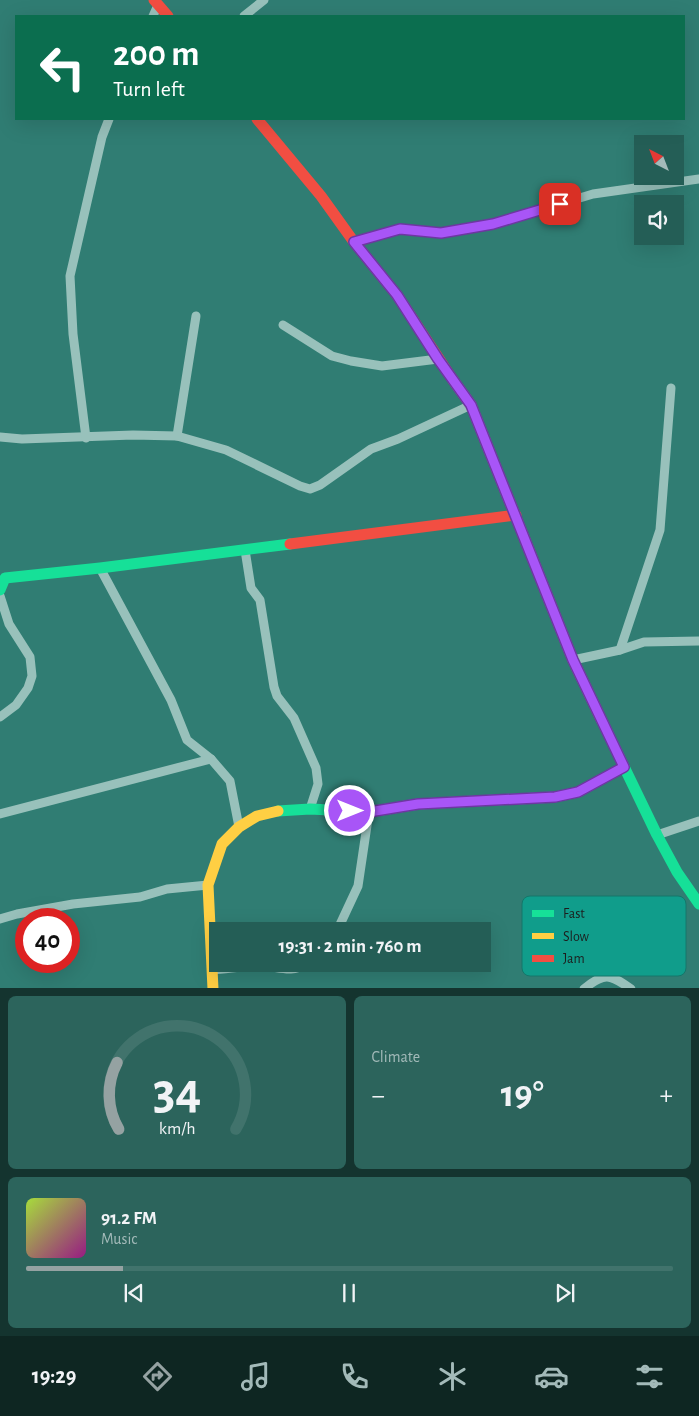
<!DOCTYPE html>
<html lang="en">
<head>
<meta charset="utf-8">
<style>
  body { margin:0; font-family:"Alegreya Sans",sans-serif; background:#2c645c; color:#f1f3f6; height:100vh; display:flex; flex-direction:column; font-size:19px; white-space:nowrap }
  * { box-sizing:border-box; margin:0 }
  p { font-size:16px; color:#a3bab9 }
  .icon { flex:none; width:28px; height:28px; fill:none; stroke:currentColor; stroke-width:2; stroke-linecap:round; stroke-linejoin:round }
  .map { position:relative; height:988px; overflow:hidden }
  .details { display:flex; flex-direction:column; gap:8px; padding:8px; background:#14342f; flex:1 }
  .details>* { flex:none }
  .top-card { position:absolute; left:15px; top:15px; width:670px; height:105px; border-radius:0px; box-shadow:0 5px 20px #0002; background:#0b6e4f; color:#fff; overflow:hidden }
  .needle { width:32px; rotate:318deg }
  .controls { position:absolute; left:634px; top:135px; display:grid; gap:10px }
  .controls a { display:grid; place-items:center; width:50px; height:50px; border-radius:0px; background:#245e56; box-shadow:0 5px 20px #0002; font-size:25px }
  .speed { position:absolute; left:15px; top:908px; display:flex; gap:10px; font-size:25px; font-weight:700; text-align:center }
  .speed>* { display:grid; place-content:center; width:65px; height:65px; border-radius:50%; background:#245e56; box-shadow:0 5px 20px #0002; line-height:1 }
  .speed .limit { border:8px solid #d22; background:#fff; color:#111 }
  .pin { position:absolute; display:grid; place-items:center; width:42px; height:42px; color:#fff; margin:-21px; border-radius:10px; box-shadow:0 2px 8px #0006 }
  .me { position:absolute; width:55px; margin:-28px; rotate:90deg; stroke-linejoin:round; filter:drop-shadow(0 0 4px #0008) }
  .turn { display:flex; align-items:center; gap:18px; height:105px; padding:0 15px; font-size:22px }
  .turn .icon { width:65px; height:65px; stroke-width:2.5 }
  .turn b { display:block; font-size:35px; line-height:42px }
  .big { font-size:38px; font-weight:700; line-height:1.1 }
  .details .tile { flex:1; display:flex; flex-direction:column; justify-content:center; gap:8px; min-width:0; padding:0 18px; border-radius:8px; background:#2c645c }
  .details .dial { align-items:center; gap:0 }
  .dial svg { height:130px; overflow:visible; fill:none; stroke:#41736c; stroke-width:7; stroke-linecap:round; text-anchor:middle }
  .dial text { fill:#f1f3f6; stroke:none }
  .song { display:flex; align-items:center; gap:15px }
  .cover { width:60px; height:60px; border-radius:8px; background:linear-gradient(135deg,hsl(80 70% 55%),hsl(310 70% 35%)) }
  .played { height:5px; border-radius:2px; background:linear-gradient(90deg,#95a2a2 15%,#41736c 15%) }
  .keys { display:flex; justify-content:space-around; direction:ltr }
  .heat { display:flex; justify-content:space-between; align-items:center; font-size:28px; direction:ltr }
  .details .tiles { flex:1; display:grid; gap:8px; grid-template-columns:1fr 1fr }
  .tile:last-child { grid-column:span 2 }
  .trip { position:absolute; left:209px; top:922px; width:282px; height:50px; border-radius:0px; background:#245e56; box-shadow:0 5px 20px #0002; font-weight:700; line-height:50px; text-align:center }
  .menu { display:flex; height:80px; justify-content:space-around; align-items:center; background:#0e2622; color:#a3bab9 }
  .menu .icon { width:35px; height:35px }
  .menu .active { color:#95a2a2 }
  .menu b { font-size:22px; color:#f1f3f6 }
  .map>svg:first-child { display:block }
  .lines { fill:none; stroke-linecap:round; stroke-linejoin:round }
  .street { stroke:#98c1bb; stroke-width:9 }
  .fast { stroke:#16e098; stroke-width:11 }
  .slow { stroke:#ffcf43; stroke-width:11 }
  .jam { stroke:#f24e42; stroke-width:11 }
  .route-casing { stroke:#6d37a1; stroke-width:12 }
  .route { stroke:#a855f7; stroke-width:9 }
  .key { fill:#109d8b; stroke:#14776a; stroke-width:1 }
  .key-label { font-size:14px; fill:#1d1d1d }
</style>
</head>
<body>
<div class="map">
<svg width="699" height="989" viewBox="0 0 699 989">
  <rect width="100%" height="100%" fill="#307d73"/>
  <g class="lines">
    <g class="street">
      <polyline points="153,16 158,5"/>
      <polyline points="244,16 264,0"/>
      <polyline points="354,242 400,229 441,233 493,224 593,194 699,179"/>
      <polyline points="283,325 332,356 351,361 382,366 438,359"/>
      <polyline points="177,436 196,316"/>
      <polyline points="0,437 22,439 133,435 177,436 226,450 300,486 310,489 320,485 371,449 398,439 471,405"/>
      <polyline points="86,438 73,334 70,276 102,137 109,119"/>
      <polyline points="245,550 251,588 260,600 274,687 277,696 294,718 316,768 318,784 310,809"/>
      <polyline points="100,568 171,700 187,740 211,759 230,781 239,827"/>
      <polyline points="0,596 9,624 30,657 32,676 28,688 16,705 0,717"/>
      <polyline points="620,650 660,530 671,388"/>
      <polyline points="573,660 620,650 644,642 699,641"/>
      <polyline points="0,814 211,759"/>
      <polyline points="657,835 699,821"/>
      <polyline points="0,919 17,914 73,904 140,897 167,889 208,885"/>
      <polyline points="337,931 358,886 369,812"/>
      <path d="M212,970C228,969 245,966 260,966C277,966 291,974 306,964"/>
      <path d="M584,989C604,972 610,974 631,989"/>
    </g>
    <g class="fast">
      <polyline points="0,590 5,578 100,568 290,544"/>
      <polyline points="602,721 657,835 677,872 699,904"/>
      <polyline points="278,811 310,809 369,812 418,804 555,797 578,792 624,767"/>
    </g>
    <g class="slow">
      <polyline points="453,380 471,405 573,660 602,721"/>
      <polyline points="213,989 208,885 222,844 239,827 257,816 278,811"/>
    </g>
    <g class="jam">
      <polyline points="154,0 168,16"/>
      <polyline points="257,119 321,196 354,242 397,295 453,380"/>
      <polyline points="290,544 516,515"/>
    </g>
  </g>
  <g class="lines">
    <g class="route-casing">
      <polyline id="route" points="350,811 369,812 418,804 555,797 578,792 624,767 573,660 471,405 438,359 397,295 354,242 400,229 441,233 493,224 560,204"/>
    </g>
    <use href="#route" class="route"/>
  </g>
  <rect x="522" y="896" width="164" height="80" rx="8" class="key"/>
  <rect x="532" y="910" width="22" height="7" fill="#16e098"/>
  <rect x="532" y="933" width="22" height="6" fill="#ffcf43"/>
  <rect x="532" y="955" width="22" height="7" fill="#f24e42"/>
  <g class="key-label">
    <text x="563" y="918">Fast</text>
    <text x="563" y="941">Slow</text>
    <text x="563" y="963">Jam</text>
  </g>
</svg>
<div class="controls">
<a><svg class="needle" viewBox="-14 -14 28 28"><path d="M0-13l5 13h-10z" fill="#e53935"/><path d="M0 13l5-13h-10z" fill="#a3bab9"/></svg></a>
<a><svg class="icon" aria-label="sound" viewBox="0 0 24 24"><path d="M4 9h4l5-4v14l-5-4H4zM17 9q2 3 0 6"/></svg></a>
</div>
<div class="speed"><div class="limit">40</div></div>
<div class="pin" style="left:560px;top:204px;background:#d93025"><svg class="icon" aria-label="arrive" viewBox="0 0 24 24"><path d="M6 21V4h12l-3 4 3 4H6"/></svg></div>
<svg class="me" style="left:350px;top:811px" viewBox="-20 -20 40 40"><circle r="17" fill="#a855f7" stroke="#fff" stroke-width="3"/><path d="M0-11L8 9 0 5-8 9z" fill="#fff"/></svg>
<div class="trip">19:31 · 2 min · 760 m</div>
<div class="top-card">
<div class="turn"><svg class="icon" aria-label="left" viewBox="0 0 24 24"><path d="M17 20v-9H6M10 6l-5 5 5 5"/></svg><div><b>200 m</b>Turn left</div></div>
</div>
</div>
<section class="details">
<div class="tiles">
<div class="tile dial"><svg viewBox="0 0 100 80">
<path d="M14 69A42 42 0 1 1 86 69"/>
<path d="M14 69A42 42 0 0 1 13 28" stroke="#95a2a2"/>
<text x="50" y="56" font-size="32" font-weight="700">34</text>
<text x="50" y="72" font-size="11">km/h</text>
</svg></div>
<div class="tile"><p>Climate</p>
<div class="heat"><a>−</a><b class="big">19°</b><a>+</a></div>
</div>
<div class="tile">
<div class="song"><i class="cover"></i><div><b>91.2 FM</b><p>Music</p></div></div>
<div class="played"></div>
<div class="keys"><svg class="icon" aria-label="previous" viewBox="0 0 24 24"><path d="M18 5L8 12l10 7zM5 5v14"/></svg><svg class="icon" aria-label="pause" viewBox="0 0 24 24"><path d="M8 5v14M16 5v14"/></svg><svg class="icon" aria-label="next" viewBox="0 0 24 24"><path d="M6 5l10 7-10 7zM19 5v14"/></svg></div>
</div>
</div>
</section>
<nav class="menu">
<b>19:29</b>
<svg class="icon active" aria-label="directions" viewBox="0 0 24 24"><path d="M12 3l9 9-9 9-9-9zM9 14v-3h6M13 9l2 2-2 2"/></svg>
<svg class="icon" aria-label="music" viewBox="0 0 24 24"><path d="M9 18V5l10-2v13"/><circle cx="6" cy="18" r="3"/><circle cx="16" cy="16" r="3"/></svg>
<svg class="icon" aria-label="phone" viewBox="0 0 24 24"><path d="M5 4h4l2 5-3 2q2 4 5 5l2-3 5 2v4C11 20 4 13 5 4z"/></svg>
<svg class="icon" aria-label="climate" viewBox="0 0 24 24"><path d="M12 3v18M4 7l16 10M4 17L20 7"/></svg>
<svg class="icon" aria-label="car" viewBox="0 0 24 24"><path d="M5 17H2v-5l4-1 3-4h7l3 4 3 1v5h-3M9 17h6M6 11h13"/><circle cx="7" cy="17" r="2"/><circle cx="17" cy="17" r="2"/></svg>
<svg class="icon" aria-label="filters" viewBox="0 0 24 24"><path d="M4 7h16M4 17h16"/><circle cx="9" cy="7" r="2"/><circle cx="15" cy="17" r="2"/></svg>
</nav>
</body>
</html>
